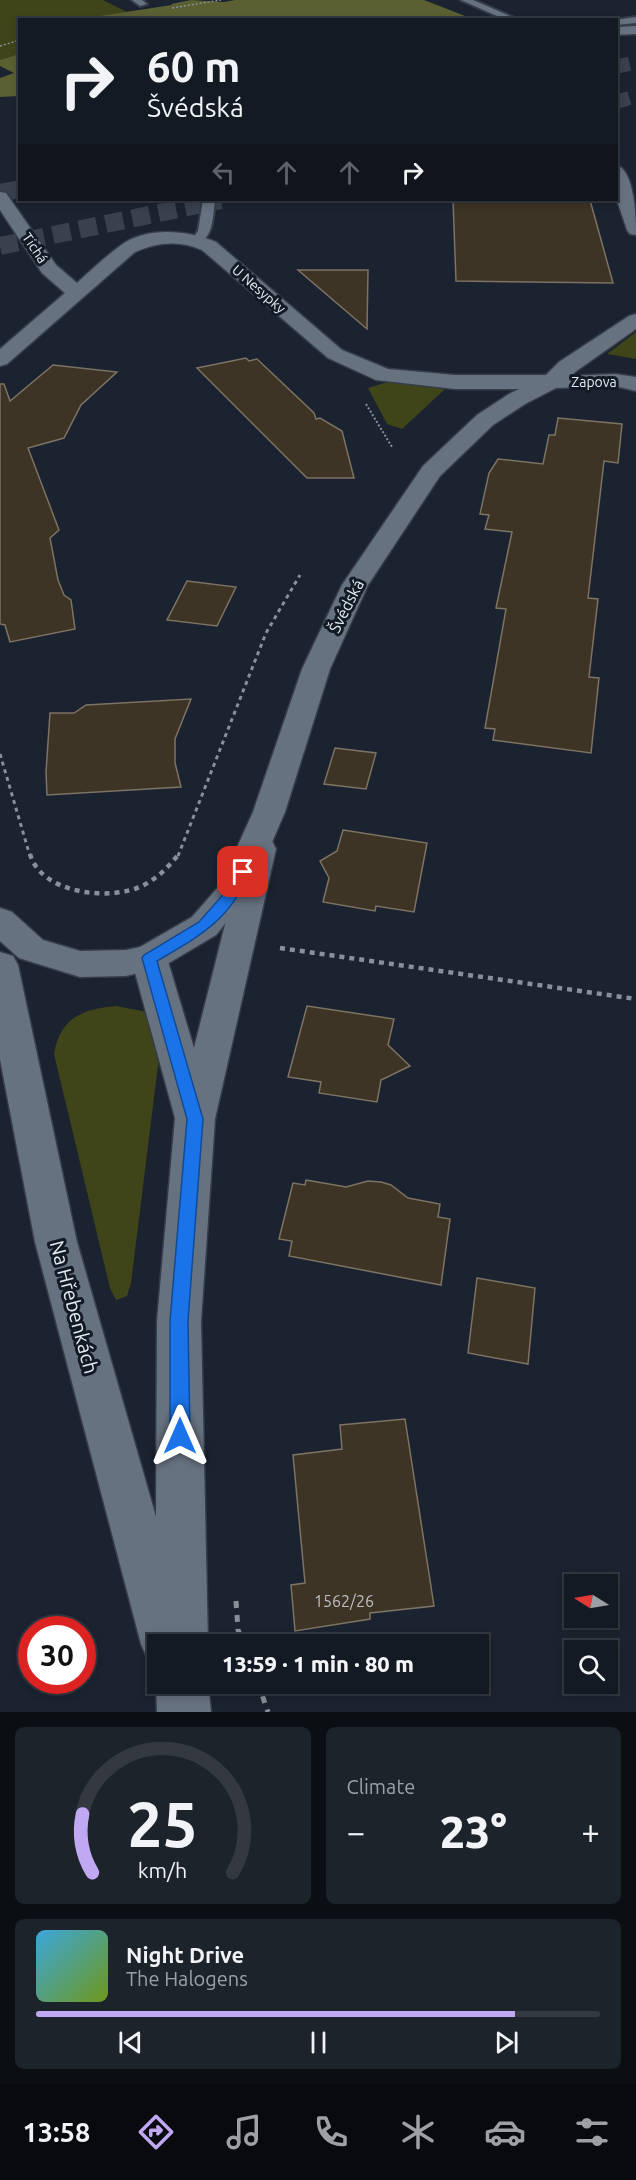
<!DOCTYPE html>
<html lang="en">
<head>
<meta charset="utf-8">
<style>
  body { margin:0; font-family:Ubuntu,sans-serif; background:#1d232b; color:#f1f3f6; height:100vh; display:flex; flex-direction:column; font-size:22px; white-space:nowrap }
  * { box-sizing:border-box; margin:0 }
  p { font-size:20px; color:#9da1a6 }
  .icon { flex:none; width:33px; height:33px; fill:none; stroke:currentColor; stroke-width:2; stroke-linecap:round; stroke-linejoin:round }
  .map { position:relative; height:1712px; overflow:hidden }
  .panel { display:flex; flex-direction:column; gap:15px; padding:15px; background:#0b0e13; flex:1 }
  .panel>* { flex:none }
  .hud { position:absolute; left:18px; top:18px; width:600px; height:183px; border-radius:0px; box-shadow:0 3px 9px #0003,0 0 0 2px #333841; background:#141a23; color:#f1f3f6; overflow:hidden }
  .needle { width:39px; rotate:281deg }
  .buttons { position:absolute; left:564px; top:1574px; display:grid; gap:12px }
  .buttons a { display:grid; place-items:center; width:54px; height:54px; border-radius:0px; background:#141a23; box-shadow:0 3px 9px #0003,0 0 0 2px #333841; font-size:30px }
  .speed { position:absolute; left:18px; top:1616px; display:flex; gap:12px; font-size:30px; font-weight:700; text-align:center }
  .speed>* { display:grid; place-content:center; width:78px; height:78px; border-radius:50%; background:#141a23; box-shadow:0 3px 9px #0003,0 0 0 2px #333841; line-height:1 }
  .speed .limit { border:9px solid #d22; background:#fff; color:#111 }
  .pin { position:absolute; display:grid; place-items:center; width:51px; height:51px; color:#fff; margin:-26px; border-radius:12px; box-shadow:0 3px 9px #0006 }
  .me { position:absolute; width:66px; margin:-33px; rotate:0deg; stroke-linejoin:round; filter:drop-shadow(0 0 4px #0008) }
  .turn { display:flex; align-items:center; gap:21px; height:126px; padding:0 30px; font-size:27px }
  .turn .icon { width:78px; height:78px; stroke-width:2.5 }
  .turn b { display:block; font-size:42px; line-height:51px }
  .lanes { display:flex; align-items:center; height:57px; padding:0 30px; background:#0003; justify-content:center; gap:30px; direction:ltr }
  .lanes .off { opacity:.35 }
  .big { font-size:45px; font-weight:800; line-height:1.1 }
  .panel .tile { flex:1; display:flex; flex-direction:column; justify-content:center; gap:9px; min-width:0; padding:0 21px; border-radius:9px; background:#1d232b }
  .panel .dial { align-items:center; gap:0 }
  .dial svg { height:156px; overflow:visible; fill:none; stroke:#333841; stroke-width:7; stroke-linecap:round; text-anchor:middle }
  .dial text { fill:#f1f3f6; stroke:none }
  .song { display:flex; align-items:center; gap:18px }
  .cover { width:72px; height:72px; border-radius:9px; background:linear-gradient(135deg,hsl(200 70% 55%),hsl(80 70% 35%)) }
  .played { height:6px; border-radius:3px; background:linear-gradient(90deg,#c0a8f3 85%,#333841 85%) }
  .keys { display:flex; justify-content:space-around; direction:ltr }
  .heat { display:flex; justify-content:space-between; align-items:center; font-size:33px; direction:ltr }
  .panel .tiles { flex:1; display:grid; gap:15px; grid-template-columns:1fr 1fr }
  .tile:last-child { grid-column:span 2 }
  .trip { position:absolute; left:147px; top:1634px; width:342px; height:60px; border-radius:0px; background:#141a23; box-shadow:0 3px 9px #0003,0 0 0 2px #333841; font-weight:800; line-height:60px; text-align:center }
  .tabs { display:flex; height:96px; justify-content:space-around; align-items:center; background:#080a0e; color:#9da1a6 }
  .tabs .icon { width:42px; height:42px }
  .tabs .current { color:#c0a8f3 }
  .tabs b { font-size:27px; color:#f1f3f6 }
  .map>svg:first-child { display:block }
  .green { fill:#3f4419 }
  .forest { fill:#5a6032 }
  .building { fill:#3d3426; stroke:#7d7263; stroke-width:1.5 }
  .lines { fill:none; stroke-linecap:round; stroke-linejoin:round }
  .trunk-tunnel-far1 { stroke:#38414d; stroke-width:14; stroke-dasharray:14 7; stroke-linecap:butt }
  .trunk-tunnel { stroke:#38414d; stroke-width:18; stroke-dasharray:18 9; stroke-linecap:butt }
  .service-casing { stroke:#363d48; stroke-width:4 }
  .minor-casing { stroke:#363d48; stroke-width:3 }
  .tertiary-casing { stroke:#363d48; stroke-width:3 }
  .path-far4 { stroke:#889099; stroke-width:1.5; stroke-dasharray:2 2; stroke-linecap:butt }
  .path-far3 { stroke:#889099; stroke-width:2; stroke-dasharray:2 2; stroke-linecap:butt }
  .path-far2 { stroke:#889099; stroke-width:3; stroke-dasharray:4 4; stroke-linecap:butt }
  .path-far1 { stroke:#889099; stroke-width:4.5; stroke-dasharray:5 5; stroke-linecap:butt }
  .path { stroke:#889099; stroke-width:5; stroke-dasharray:7 7; stroke-linecap:butt }
  .service { fill:#677280; fill-rule:evenodd }
  .minor { fill:#677280; fill-rule:evenodd }
  .tertiary { fill:#677280; fill-rule:evenodd }
  .route { fill:#1a73e8; stroke:#114b97; stroke-width:1.5 }
  .labels { text-anchor:middle; stroke-width:6; stroke-linejoin:round; paint-order:stroke }
  .far-street-label { font-size:14px; fill:#e5ecf4; stroke:#111a25 }
  .street-label { font-size:16px; fill:#e5ecf4; stroke:#111a25 }
  .near-number-label { font-size:16px; fill:#bbbec0 }
  .near-street-label { font-size:20px; fill:#e5ecf4; stroke:#111a25 }
</style>
</head>
<body>
<div class="map">
<svg width="636" height="1712" viewBox="0 0 636 1712">
  <rect width="100%" height="100%" fill="#1a232f"/>
  <g class="green">
    <polygon points="0,0 103,0 127,12 79,19 20,20 19,54 0,60"/>
    <polygon points="636,332 636,359 607,354"/>
    <polygon points="388,382 445,389 402,429 387,424 368,388"/>
    <path d="M116,1006L147,1012L162,1033L131,1283L127,1296L116,1300L110,1288L54,1054C60,1018 82,1009 116,1006Z"/>
  </g>
  <g class="forest">
    <polygon points="191,0 224,2 235,0 424,0 473,19 79,19 172,5 171,4"/>
    <polygon points="19,54 19,96 0,97 0,78 14,73 0,66 0,60"/>
  </g>
  <g class="building">
    <polygon points="453,200 590,200 613,283 456,281"/>
    <polygon points="298,270 368,270 367,329"/>
    <polygon points="246,358 249,361 257,359 314,413 316,419 320,418 342,431 354,478 307,478 197,368"/>
    <polygon points="53,365 117,372 81,405 64,438 28,448 59,530 50,538 58,580 64,595 71,600 75,629 10,642 5,625 0,624 0,384 4,384 10,401"/>
    <polygon points="558,418 622,424 618,463 604,461 588,598 598,599 589,677 599,678 591,753 493,740 495,729 485,728 506,609 496,608 512,532 485,529 489,515 480,514 489,473 498,459 543,464 549,435 555,435"/>
    <polygon points="187,581 236,587 217,626 167,620"/>
    <polygon points="191,699 175,739 175,763 181,787 47,795 46,772 50,713 74,713 86,705"/>
    <polygon points="335,748 376,753 366,789 324,784"/>
    <polygon points="343,830 427,843 414,912 376,906 375,911 323,902 329,878 320,861 337,851"/>
    <polygon points="307,1006 394,1019 388,1045 410,1066 381,1080 377,1102 319,1093 321,1082 288,1077"/>
    <polygon points="306,1180 346,1187 368,1181 381,1182 391,1185 408,1198 440,1204 438,1217 450,1219 441,1285 289,1256 292,1241 279,1239 293,1183 305,1185"/>
    <polygon points="477,1278 535,1288 528,1364 468,1353"/>
    <polygon points="405,1419 434,1606 370,1613 370,1619 295,1631 291,1585 305,1583 293,1455 342,1449 340,1425"/>
  </g>
  <g class="lines">
    <g class="trunk-tunnel-far1">
      <polyline points="616,67 636,62"/>
      <polyline points="616,102 636,96"/>
    </g>
    <g class="trunk-tunnel">
      <polyline points="0,193 20,189"/>
      <polyline points="0,246 221,200"/>
    </g>
    <g class="service-casing">
      <g id="service">
        <polygon points="132,0 142,0 147,4 140,6"/>
        <polygon points="461,0 473,0 519,20 506,20"/>
        <polygon points="636,17 636,23 616,25 615,20"/>
        <path d="M203,200H215C213,214 214,238 197,244L191,240L198,231Z"/>
      </g>
    </g>
    <g class="minor-casing">
      <g id="minor">
        <polygon points="636,26 636,34 616,35 616,27"/>
        <path d="M616,165C635,170 636,219 636,235L630,234L627,230L616,197Z"/>
        <path d="M0,192L6,193L56,265L77,283C91,270 105,257 120,246C146,226 187,230 216,242L342,350L388,369L455,375H546L559,362L629,316L636,314V329L575,372L560,387L552,389H455L376,380L328,358L202,250C180,240 157,242 135,252L7,364L0,366V349L65,293L42,273L0,210Z"/>
        <polygon points="260,838 272,841 276,849 215,1119 201,1321 208,1644 158,1644 158,1666 149,1662 141,1644 35,1242 0,1059 0,952 13,956 18,965 77,1242 156,1517 157,1321 175,1118 131,958 136,949 149,945 162,949 167,958 194,1048 244,849 248,841"/>
        <polygon points="158,1678 158,1683 208,1683 211,1712 157,1712 156,1683"/>
      </g>
    </g>
    <g class="tertiary-casing">
      <polygon id="tertiary" points="615,374 636,377 636,391 615,386 556,388 525,404 493,425 440,476 368,585 330,669 285,812 251,891 216,935 162,967 126,976 80,977 19,958 0,941 0,908 12,912 43,940 80,951 126,950 140,947 192,917 220,885 253,812 302,669 342,585 423,466 477,415 509,394 544,377"/>
    </g>
    <g class="path-far4">
      <polyline points="172,8 221,0"/>
      <polyline points="105,20 117,18"/>
      <polyline points="0,46 20,40"/>
    </g>
    <polyline class="path-far3" points="366,404 392,447"/>
    <g class="path-far2">
      <polyline points="0,754 30,856"/>
      <polyline points="178,856 266,633 300,575"/>
    </g>
    <g class="path-far1">
      <path d="M30,854C41,894 111,902 144,885C159,877 168,867 179,854"/>
      <polyline points="280,948 636,999"/>
    </g>
    <g class="path">
      <polyline points="236,1601 238,1630 244,1644"/>
      <polyline points="258,1683 268,1712"/>
    </g>
    <use href="#service" class="service"/>
    <use href="#minor" class="minor"/>
    <use href="#tertiary" class="tertiary"/>
  </g>
  <path class="route" d="M243,867L250,872C229,921 201,935 157,961L203,1119L188,1321L190,1436L187,1443L180,1446L173,1443L170,1436V1321L187,1119L142,958L144,955L199,922L228,889L238,868Z"/>
  <g class="labels">
    <g class="far-street-label">
      <text transform="translate(35 248) rotate(56)" y="5">Tichá</text>
      <text transform="translate(259 289) rotate(41)" y="5">U Nesypky</text>
      <text x="594" y="387">Zapova</text>
    </g>
    <g class="street-label">
      <text transform="translate(346 606) rotate(-63)" y="6">Švédská</text>
    </g>
    <g class="near-number-label">
      <text x="344" y="1607">1562/26</text>
    </g>
    <g class="near-street-label">
      <text transform="translate(74 1307) rotate(75)" y="7">Na Hřebenkách</text>
    </g>
  </g>
</svg>
<div class="buttons">
<a><svg class="needle" viewBox="-14 -14 28 28"><path d="M0-13l5 13h-10z" fill="#e53935"/><path d="M0 13l5-13h-10z" fill="#9da1a6"/></svg></a>
<a><svg class="icon" aria-label="search" viewBox="0 0 24 24"><circle cx="10" cy="10" r="6"/><path d="M15 15l6 6"/></svg></a>
</div>
<div class="speed"><div class="limit">30</div></div>
<div class="pin" style="left:243px;top:872px;background:#d93025"><svg class="icon" aria-label="arrive" viewBox="0 0 24 24"><path d="M6 21V4h12l-3 4 3 4H6"/></svg></div>
<svg class="me" style="left:180px;top:1436px" viewBox="-20 -20 40 40"><path d="M0-17L14 15 0 8-14 15z" fill="#1a73e8" stroke="#fff" stroke-width="4"/></svg>
<div class="trip">13:59 · 1 min · 80 m</div>
<div class="hud">
<div class="turn"><svg class="icon" aria-label="right" viewBox="0 0 24 24"><path d="M7 20v-9h11M14 6l5 5-5 5"/></svg><div><b>60 m</b>Švédská</div></div>
<div class="lanes"><svg class="icon off" aria-label="left" viewBox="0 0 24 24"><path d="M17 20v-9H6M10 6l-5 5 5 5"/></svg><svg class="icon off" aria-label="ahead" viewBox="0 0 24 24"><path d="M12 20V5M6 11l6-6 6 6"/></svg><svg class="icon off" aria-label="ahead" viewBox="0 0 24 24"><path d="M12 20V5M6 11l6-6 6 6"/></svg><svg class="icon" aria-label="right" viewBox="0 0 24 24"><path d="M7 20v-9h11M14 6l5 5-5 5"/></svg></div>
</div>
</div>
<section class="panel">
<div class="tiles">
<div class="tile dial"><svg viewBox="0 0 100 80">
<path d="M14 69A42 42 0 1 1 86 69"/>
<path d="M14 69A42 42 0 0 1 9 39" stroke="#c0a8f3"/>
<text x="50" y="56" font-size="32" font-weight="700">25</text>
<text x="50" y="72" font-size="11">km/h</text>
</svg></div>
<div class="tile"><p>Climate</p>
<div class="heat"><a>−</a><b class="big">23°</b><a>+</a></div>
</div>
<div class="tile">
<div class="song"><i class="cover"></i><div><b>Night Drive</b><p>The Halogens</p></div></div>
<div class="played"></div>
<div class="keys"><svg class="icon" aria-label="previous" viewBox="0 0 24 24"><path d="M18 5L8 12l10 7zM5 5v14"/></svg><svg class="icon" aria-label="pause" viewBox="0 0 24 24"><path d="M8 5v14M16 5v14"/></svg><svg class="icon" aria-label="next" viewBox="0 0 24 24"><path d="M6 5l10 7-10 7zM19 5v14"/></svg></div>
</div>
</div>
</section>
<nav class="tabs">
<b>13:58</b>
<svg class="icon current" aria-label="directions" viewBox="0 0 24 24"><path d="M12 3l9 9-9 9-9-9zM9 14v-3h6M13 9l2 2-2 2"/></svg>
<svg class="icon" aria-label="music" viewBox="0 0 24 24"><path d="M9 18V5l10-2v13"/><circle cx="6" cy="18" r="3"/><circle cx="16" cy="16" r="3"/></svg>
<svg class="icon" aria-label="phone" viewBox="0 0 24 24"><path d="M5 4h4l2 5-3 2q2 4 5 5l2-3 5 2v4C11 20 4 13 5 4z"/></svg>
<svg class="icon" aria-label="climate" viewBox="0 0 24 24"><path d="M12 3v18M4 7l16 10M4 17L20 7"/></svg>
<svg class="icon" aria-label="car" viewBox="0 0 24 24"><path d="M5 17H2v-5l4-1 3-4h7l3 4 3 1v5h-3M9 17h6M6 11h13"/><circle cx="7" cy="17" r="2"/><circle cx="17" cy="17" r="2"/></svg>
<svg class="icon" aria-label="filters" viewBox="0 0 24 24"><path d="M4 7h16M4 17h16"/><circle cx="9" cy="7" r="2"/><circle cx="15" cy="17" r="2"/></svg>
</nav>
</body>
</html>
